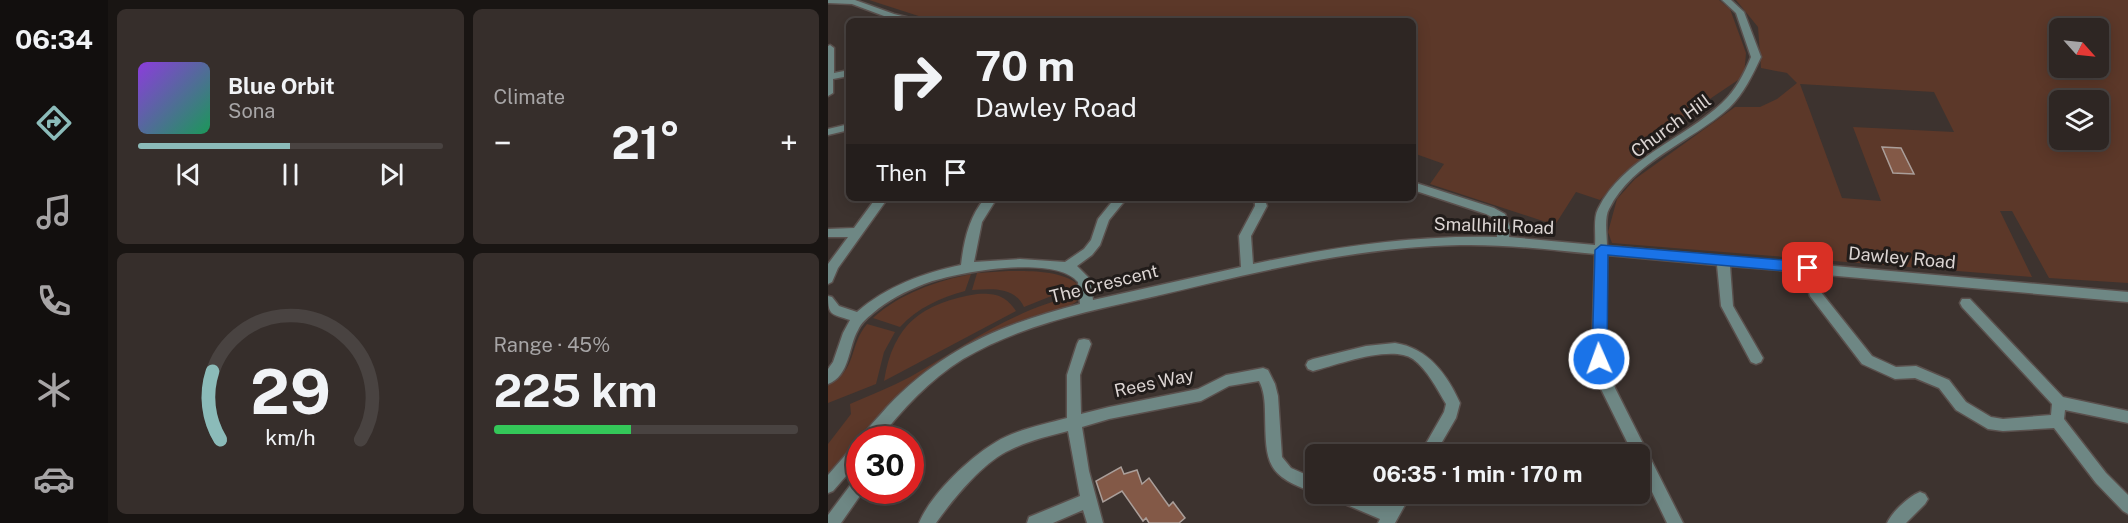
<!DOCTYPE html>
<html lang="en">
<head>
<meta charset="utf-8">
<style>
  body { margin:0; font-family:"Public Sans",sans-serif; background:#362e2b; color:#f1f3f6; height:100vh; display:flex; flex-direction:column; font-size:22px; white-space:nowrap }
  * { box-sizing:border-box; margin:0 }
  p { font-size:20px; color:#a7a5a6 }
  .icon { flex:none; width:33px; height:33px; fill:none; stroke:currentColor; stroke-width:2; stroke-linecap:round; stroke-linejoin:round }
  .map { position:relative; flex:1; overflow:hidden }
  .details { display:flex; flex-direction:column; gap:9px; padding:9px; background:#191513; width:720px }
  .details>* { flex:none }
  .guide { position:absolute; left:18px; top:18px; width:570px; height:183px; border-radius:9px; box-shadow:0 3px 15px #0003,0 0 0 2px #494341; background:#2e2623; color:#f1f3f6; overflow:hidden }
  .needle { width:39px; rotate:117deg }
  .buttons { position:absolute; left:1221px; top:18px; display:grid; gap:12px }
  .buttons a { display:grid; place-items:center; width:60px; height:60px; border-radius:9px; background:#2e2623; box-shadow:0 3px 15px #0003,0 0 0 2px #494341; font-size:30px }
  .speed { position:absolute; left:18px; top:426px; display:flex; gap:12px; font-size:30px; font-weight:700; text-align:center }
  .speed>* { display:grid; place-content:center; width:78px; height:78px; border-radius:50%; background:#2e2623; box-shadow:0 3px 15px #0003,0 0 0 2px #494341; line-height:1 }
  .speed .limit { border:9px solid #d22; background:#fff; color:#111 }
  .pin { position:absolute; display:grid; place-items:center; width:51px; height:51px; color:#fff; margin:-26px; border-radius:12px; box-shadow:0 3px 9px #0006 }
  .me { position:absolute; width:66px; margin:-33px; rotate:358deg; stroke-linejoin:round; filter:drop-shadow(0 0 4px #0008) }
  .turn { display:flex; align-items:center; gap:21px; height:126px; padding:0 30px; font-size:27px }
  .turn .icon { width:78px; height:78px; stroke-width:2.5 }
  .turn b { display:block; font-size:42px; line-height:51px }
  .then { display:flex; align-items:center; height:57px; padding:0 30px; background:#0003; gap:12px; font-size:22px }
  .big { font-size:45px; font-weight:700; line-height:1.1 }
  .details .tile { flex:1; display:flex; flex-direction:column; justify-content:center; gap:9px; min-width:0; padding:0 21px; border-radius:9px; background:#362e2b }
  .details .dial { align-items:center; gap:0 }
  .dial svg { height:156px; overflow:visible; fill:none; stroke:#494341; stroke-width:7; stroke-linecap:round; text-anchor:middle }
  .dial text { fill:#f1f3f6; stroke:none }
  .song { display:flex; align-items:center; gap:18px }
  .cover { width:72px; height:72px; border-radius:9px; background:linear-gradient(135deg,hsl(270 70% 55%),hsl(150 70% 35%)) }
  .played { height:6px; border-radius:3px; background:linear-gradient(90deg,#8bbbb9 50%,#494341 50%) }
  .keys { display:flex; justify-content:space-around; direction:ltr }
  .heat { display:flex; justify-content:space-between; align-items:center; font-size:33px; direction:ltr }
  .charge { height:9px; border-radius:4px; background:linear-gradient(90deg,#34c759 45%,#494341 0) }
  .details .tiles { flex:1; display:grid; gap:9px; grid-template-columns:repeat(2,1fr) }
  .trip { position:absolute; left:477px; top:444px; width:345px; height:60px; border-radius:9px; background:#2e2623; box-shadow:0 3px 15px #0003,0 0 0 2px #494341; font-weight:700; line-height:60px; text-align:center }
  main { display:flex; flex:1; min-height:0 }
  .tab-bar { display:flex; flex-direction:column; width:108px; justify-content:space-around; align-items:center; background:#120f0e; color:#a7a5a6 }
  .tab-bar .icon { width:42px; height:42px }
  .tab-bar .selected { color:#8bbbb9 }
  .tab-bar b { font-size:27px; color:#f1f3f6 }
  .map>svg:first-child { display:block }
  .green { fill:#5c3829; fill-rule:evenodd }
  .building { fill:#835947; stroke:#aa9e99; stroke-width:1.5 }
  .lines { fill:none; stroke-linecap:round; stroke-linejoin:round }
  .minor-casing { stroke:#5a504d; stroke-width:3 }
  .minor { fill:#6e8784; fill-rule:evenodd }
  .route { fill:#1a73e8; stroke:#114b97; stroke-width:1.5 }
  .labels { text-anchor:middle; stroke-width:6; stroke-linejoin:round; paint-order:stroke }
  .street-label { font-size:18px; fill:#dcd5d3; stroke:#211c1a }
</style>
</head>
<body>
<main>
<nav class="tab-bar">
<b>06:34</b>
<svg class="icon selected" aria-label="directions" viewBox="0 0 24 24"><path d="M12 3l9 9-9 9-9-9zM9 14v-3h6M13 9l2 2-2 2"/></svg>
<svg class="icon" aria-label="music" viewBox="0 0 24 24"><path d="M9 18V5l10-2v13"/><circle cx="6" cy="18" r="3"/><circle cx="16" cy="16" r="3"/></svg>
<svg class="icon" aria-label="phone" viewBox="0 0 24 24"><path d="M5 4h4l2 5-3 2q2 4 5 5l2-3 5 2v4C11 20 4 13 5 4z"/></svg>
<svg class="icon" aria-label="climate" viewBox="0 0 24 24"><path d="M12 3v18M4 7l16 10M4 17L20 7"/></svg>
<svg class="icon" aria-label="car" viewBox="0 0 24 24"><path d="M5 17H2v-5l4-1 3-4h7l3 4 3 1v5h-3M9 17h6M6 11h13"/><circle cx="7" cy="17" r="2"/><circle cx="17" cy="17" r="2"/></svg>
</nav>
<section class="details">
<div class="tiles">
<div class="tile">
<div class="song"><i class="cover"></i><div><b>Blue Orbit</b><p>Sona</p></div></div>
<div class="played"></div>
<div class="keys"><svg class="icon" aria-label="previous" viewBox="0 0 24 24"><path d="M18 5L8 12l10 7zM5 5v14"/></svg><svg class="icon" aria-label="pause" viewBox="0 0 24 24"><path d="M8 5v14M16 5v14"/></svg><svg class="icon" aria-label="next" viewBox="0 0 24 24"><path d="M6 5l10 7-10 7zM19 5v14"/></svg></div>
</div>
<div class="tile"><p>Climate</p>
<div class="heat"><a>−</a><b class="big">21°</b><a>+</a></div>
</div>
<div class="tile dial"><svg viewBox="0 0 100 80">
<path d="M14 69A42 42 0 1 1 86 69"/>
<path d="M14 69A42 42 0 0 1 10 34" stroke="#8bbbb9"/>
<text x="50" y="56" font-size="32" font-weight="700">29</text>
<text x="50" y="72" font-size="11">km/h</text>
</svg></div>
<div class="tile"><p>Range · 45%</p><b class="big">225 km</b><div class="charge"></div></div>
</div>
</section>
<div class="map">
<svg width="1300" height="523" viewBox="0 0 1300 523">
  <rect width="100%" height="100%" fill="#3d332f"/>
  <g class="green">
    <polygon points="41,0 891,0 902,9 918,53 916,76 852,119 772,200 748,192 727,225 602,184 616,164 585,153 585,21 106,21"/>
    <path d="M908,0H1300V283L1221,278L1184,211H1172L1204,277L784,243L780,232L789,199L807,179L907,107H932L949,99L969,83L959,73L933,68L930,27ZM1232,28H1270V68H1232ZM972,84L1106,92L1126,132L1025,127L1053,201L1014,198ZM1232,100H1270V140H1232Z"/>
    <path d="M180,271C202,271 233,270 251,285L249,291L221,297L196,307C186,286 163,289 144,290L149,273Z"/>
    <path d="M143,274L137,291C114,297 89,308 72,327L45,318C71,294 108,281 143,274Z"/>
    <path d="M149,294C167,293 177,295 188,311L56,381C65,324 94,303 149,294Z"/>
    <path d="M252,294V298C240,312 214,313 197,319C175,327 154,336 133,347C80,376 39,428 0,474V444L23,414L22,404C42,395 63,387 82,377C141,343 184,310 252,294Z"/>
    <path d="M39,324L67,332L56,352L48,384L0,403V385C30,369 20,347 39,324Z"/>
  </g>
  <g class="building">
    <polygon points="1054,147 1073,148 1086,174 1065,173"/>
    <polygon points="293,467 296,474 309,470 314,484 321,478 341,506 345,502 357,518 351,523 321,523 318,518 315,521 294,491 275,502 268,481"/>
  </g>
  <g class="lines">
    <g class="minor-casing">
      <g id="minor">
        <polygon points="0,0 27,0 66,14 94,21 64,19 24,4 0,3"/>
        <path d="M894,0H903L916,12L933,57C924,76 916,93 901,108C863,142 805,161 781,209C776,218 779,235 779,246L1300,292V302L987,274L992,291L1044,356L1068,367L1088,366L1121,380L1138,402L1163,417L1175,419L1223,415L1224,404L1134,307L1132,303L1134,299H1142L1235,397L1300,411V423L1237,410L1236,419L1278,473L1300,495V514L1295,511L1268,483L1226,428L1175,431L1160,429L1128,410L1111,388L1087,378L1067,379L1034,364L982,296L975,272L902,266L905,306L935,358L933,362L928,364L923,362L893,306L889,265L779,255L778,359L787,388L855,523H839L812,467V454H805L773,389L764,359L767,254C722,250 677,244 632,245C528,247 428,272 328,296C262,311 194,324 135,359C101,380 75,409 50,440H33C38,428 51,417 59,407C115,348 175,324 252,304L250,282C227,254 127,272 96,284C78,291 60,300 45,313C39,318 33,323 30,330C20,347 22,376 0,384V369L5,362L15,333L22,320C4,314 0,316 0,296L4,297L11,306L29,312C59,286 95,273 133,265C136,240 141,217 157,198H169L154,222L146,262L192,259L237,262L256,249L263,240L270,219L287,198H299L281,220L272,245L264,255L249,266L262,279L265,300L413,267L411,236L427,206V203L421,198H436L439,206L423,236L425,264C506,247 586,235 669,237L670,227L668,219L658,214L585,190V182L666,208L677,214L682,227L681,237L767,245C768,234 765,218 770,209C795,158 855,140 894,103C908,90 916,74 923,57L908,13Z"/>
        <polygon points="2,45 6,48 6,73 21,70 21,76 5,79 5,93 0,96 0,46"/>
        <polygon points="21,124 21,130 0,135 0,129"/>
        <polygon points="48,198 60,198 10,268 4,282 0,284 0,264 20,237 0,237 0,229 26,228"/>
        <path d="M256,339L261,340L263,344L252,375L253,414L281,407L370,389L398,375L435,368L440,370L447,384L450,396L454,457L463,468L488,479V493C437,476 438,463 437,413C437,402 436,390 431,381L401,386L373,401L281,419L254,427L261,471L275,523H259L255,510L225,523H199L201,517L252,496L240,431C220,436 200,441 182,450C155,462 125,499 108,523H91C103,494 141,458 168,442C187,430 217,424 239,418V375L249,344L251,340Z"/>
        <path d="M567,343C600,348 619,374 632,403L628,418L607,454H592L616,412L618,404C609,389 599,369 585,359C563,344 509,365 485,371L480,369L478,365L480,361L485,359L538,346Z"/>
        <polygon points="32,442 32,460 5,491 0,493 0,475 27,444"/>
        <polygon points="32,477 32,490 36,490 13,523 0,523 0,515 27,479"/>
        <path d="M1092,492L1097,494L1100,499L1097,504L1078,523H1059C1064,512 1081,496 1092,492Z"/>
        <polygon points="502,494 527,494 559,506 567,494 583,494 567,523 550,523 552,519 505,499"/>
      </g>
    </g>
    <use href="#minor" class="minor"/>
  </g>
  <polygon class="route" points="773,245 980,262 986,268 980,273 780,255 779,359 777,364 771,366 766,364 764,359 767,250"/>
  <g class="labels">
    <g class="street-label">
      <text transform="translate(843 126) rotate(-36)" y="6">Church Hill</text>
      <text transform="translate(666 226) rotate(2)" y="6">Smallhill Road</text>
      <text transform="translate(1074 258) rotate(5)" y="6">Dawley Road</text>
      <text transform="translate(276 284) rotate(-14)" y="6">The Crescent</text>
      <text transform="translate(326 383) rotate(-12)" y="6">Rees Way</text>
    </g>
  </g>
</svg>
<div class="buttons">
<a><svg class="needle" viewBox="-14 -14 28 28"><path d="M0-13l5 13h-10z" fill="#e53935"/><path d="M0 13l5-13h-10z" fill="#a7a5a6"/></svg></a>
<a><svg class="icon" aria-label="layers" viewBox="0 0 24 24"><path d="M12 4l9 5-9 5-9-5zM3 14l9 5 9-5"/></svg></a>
</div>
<div class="speed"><div class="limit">30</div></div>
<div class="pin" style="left:980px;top:268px;background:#d93025"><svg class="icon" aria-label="arrive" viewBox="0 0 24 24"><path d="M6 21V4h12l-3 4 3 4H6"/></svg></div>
<svg class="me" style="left:771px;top:359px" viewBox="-20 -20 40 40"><circle r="17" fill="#1a73e8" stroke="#fff" stroke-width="3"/><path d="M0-11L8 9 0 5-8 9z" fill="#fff"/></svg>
<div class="trip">06:35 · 1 min · 170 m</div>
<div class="guide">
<div class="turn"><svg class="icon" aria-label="right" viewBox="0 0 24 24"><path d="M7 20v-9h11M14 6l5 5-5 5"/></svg><div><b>70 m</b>Dawley Road</div></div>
<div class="then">Then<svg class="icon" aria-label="arrive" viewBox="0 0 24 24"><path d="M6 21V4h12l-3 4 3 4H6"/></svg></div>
</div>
</div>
</main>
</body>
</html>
